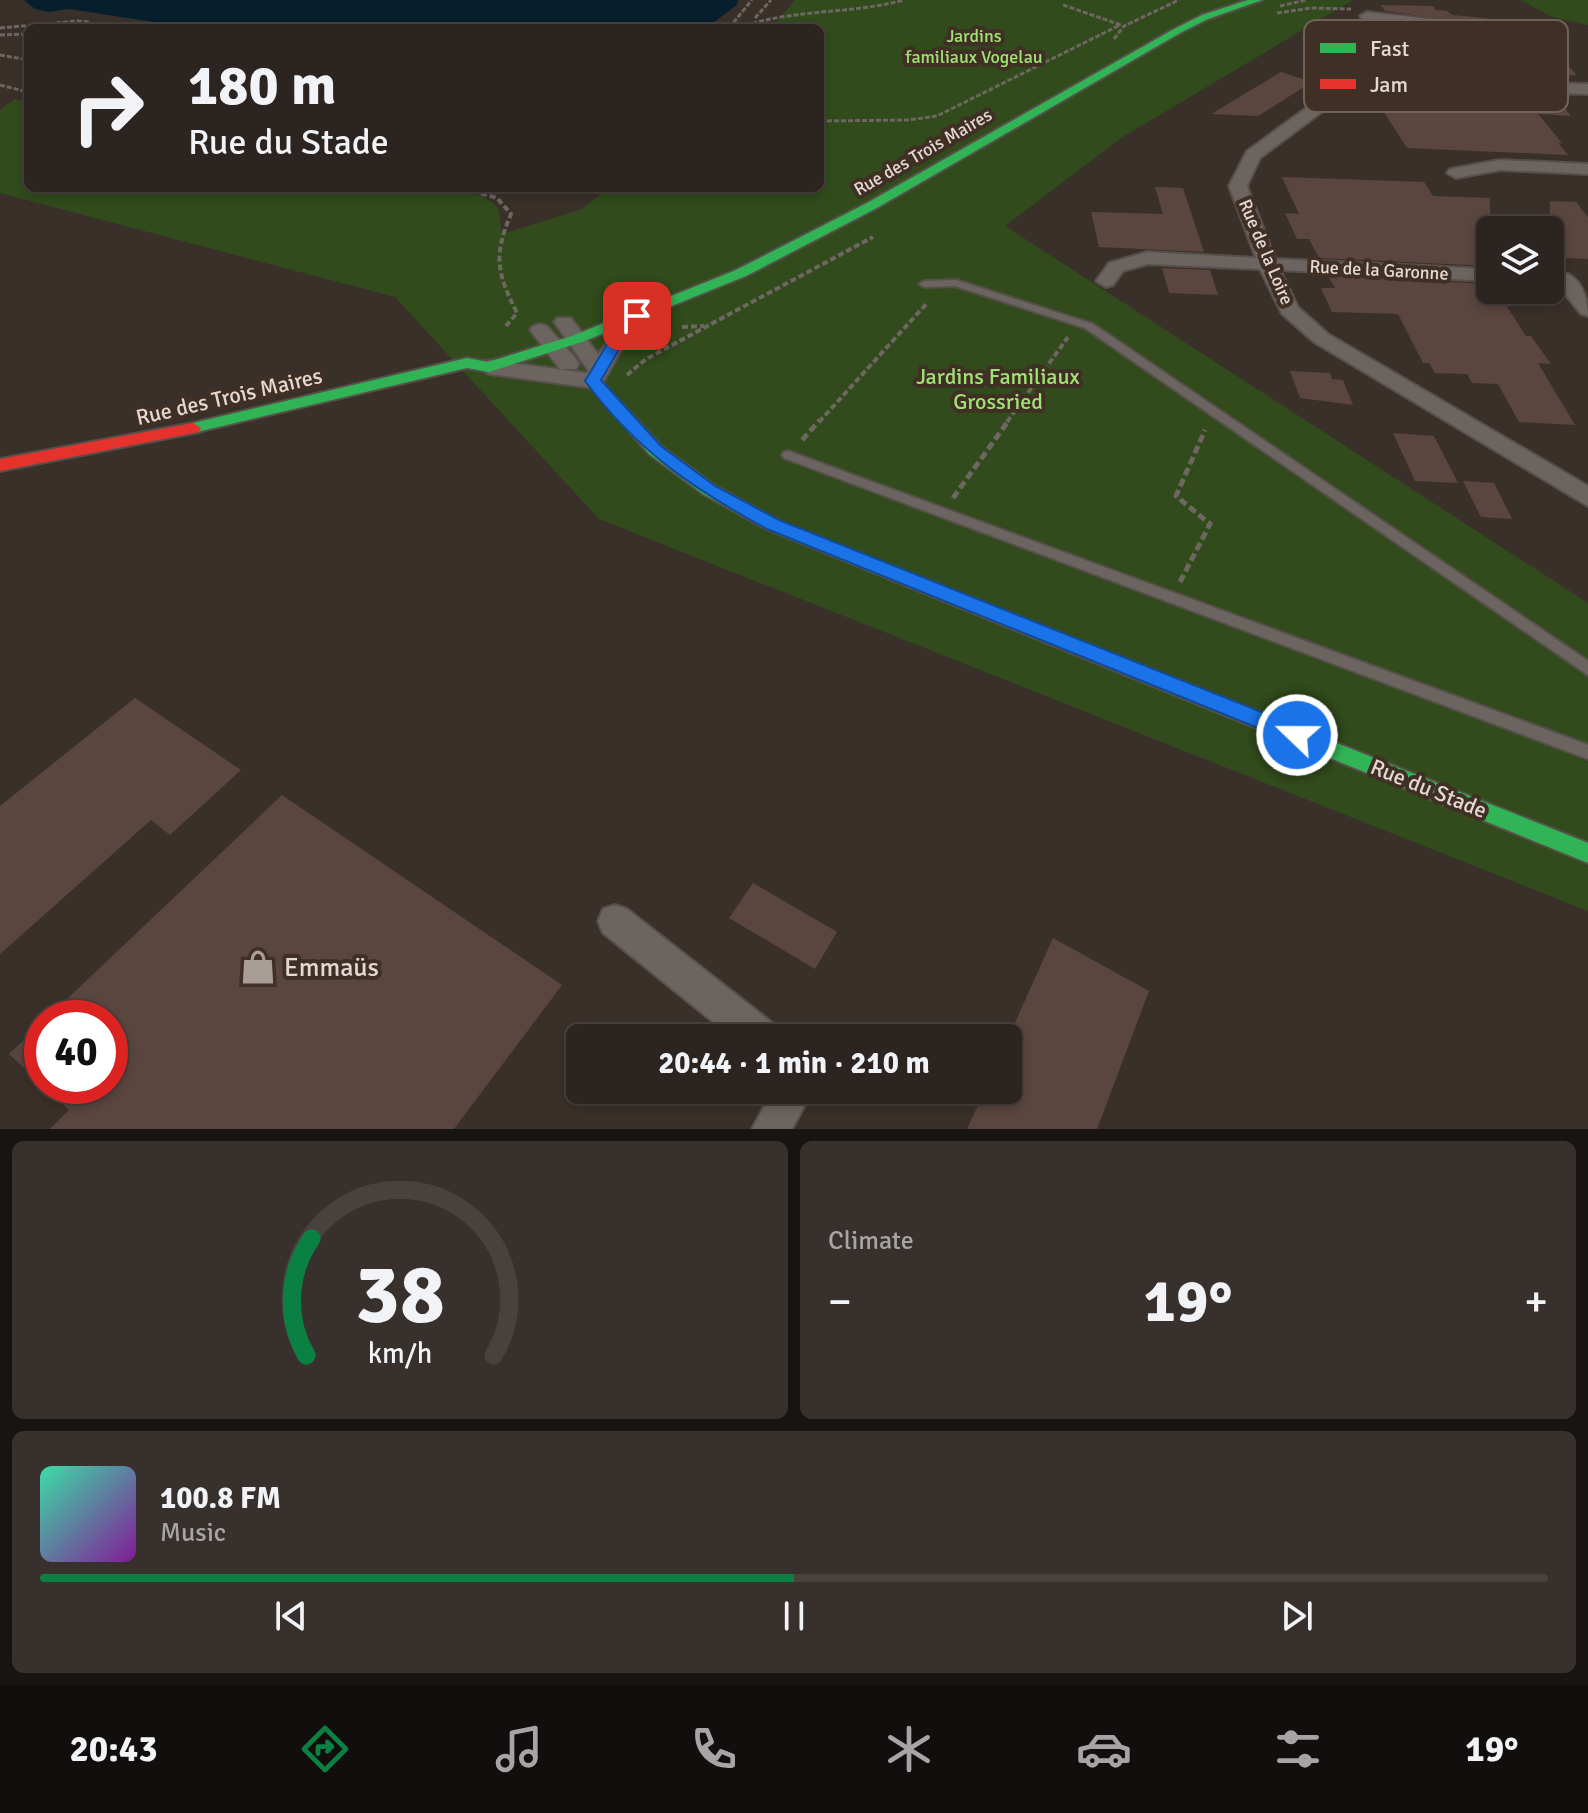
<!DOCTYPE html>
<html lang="en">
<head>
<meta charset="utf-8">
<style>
  body { margin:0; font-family:Signika,sans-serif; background:#38302d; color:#f1f3f6; height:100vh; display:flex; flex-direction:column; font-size:30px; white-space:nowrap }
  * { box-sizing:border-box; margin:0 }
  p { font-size:26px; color:#a6a4a5 }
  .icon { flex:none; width:44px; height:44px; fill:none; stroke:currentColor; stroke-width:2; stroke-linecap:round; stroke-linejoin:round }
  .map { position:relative; height:1129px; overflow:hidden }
  .sheet { display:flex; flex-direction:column; gap:12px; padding:12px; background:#181412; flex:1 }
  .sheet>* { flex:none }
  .hud { position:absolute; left:24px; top:24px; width:800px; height:168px; border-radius:12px; box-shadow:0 4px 12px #0003,0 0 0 2px #48413e; background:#2c2420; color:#f1f3f6; overflow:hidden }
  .fabs { position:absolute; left:1476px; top:216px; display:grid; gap:16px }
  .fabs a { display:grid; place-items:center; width:88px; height:88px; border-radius:12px; background:#2c2420; box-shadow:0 4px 12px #0003,0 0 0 2px #48413e; font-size:40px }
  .speed { position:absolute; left:24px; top:1000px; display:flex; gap:16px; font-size:40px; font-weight:700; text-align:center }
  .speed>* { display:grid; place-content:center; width:104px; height:104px; border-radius:50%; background:#2c2420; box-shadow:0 4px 12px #0003,0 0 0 2px #48413e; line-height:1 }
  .speed .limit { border:12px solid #d22; background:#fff; color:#111 }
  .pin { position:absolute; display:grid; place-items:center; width:68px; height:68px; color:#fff; margin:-34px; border-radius:16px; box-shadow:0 4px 12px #0006 }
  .me { position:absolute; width:88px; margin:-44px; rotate:292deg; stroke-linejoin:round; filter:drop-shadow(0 0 6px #0008) }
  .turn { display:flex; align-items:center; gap:28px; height:168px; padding:0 32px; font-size:36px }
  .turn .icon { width:104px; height:104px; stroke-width:2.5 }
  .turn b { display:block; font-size:56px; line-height:68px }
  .big { font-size:60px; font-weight:700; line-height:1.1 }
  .sheet .tile { flex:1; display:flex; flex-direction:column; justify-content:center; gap:12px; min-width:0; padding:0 28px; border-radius:12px; background:#38302d }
  .sheet .dial { align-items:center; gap:0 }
  .dial svg { height:208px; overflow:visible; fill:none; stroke:#48413e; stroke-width:7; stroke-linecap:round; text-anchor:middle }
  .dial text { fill:#f1f3f6; stroke:none }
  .song { display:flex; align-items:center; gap:24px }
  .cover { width:96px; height:96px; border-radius:12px; background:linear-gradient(135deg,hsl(160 70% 55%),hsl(290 70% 35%)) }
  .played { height:8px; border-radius:4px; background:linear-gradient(90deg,#0b8043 50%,#48413e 50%) }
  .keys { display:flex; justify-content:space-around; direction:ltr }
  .heat { display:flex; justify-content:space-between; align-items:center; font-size:44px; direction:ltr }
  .sheet .tiles { flex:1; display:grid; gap:12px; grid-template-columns:1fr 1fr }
  .tile:last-child { grid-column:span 2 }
  .trip { position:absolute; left:566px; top:1024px; width:456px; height:80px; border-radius:12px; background:#2c2420; box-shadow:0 4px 12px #0003,0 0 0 2px #48413e; font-weight:700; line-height:80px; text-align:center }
  .tab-bar { display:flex; height:128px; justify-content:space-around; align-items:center; background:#120e0d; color:#a6a4a5 }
  .tab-bar .icon { width:56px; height:56px }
  .tab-bar .on { color:#0b8043 }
  .tab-bar b { font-size:36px; color:#f1f3f6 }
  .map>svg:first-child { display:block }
  .green { fill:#314b1c }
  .water { fill:#051f2f }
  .building { fill:#5b453f }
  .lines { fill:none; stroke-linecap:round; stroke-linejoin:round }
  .lane-casing { stroke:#574f49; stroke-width:4 }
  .street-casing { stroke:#574f49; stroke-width:4 }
  .fast-casing { stroke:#574f49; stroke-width:4 }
  .jam-casing { stroke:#574f49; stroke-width:4 }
  .path-far2 { stroke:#6d6661; stroke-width:3; stroke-dasharray:5 2; stroke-linecap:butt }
  .path-far1 { stroke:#6d6661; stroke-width:4; stroke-dasharray:6 3; stroke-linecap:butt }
  .path { stroke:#6d6661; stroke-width:5; stroke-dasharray:8 4; stroke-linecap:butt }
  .lane { fill:#6b6460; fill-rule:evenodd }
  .street { fill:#6b6460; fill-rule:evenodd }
  .fast { fill:#30b455; fill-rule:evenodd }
  .jam { fill:#e5322d; fill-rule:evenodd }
  .route { fill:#1a73e8; stroke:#114b97; stroke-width:2 }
  .labels { text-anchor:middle; stroke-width:8; stroke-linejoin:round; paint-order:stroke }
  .far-park-label { font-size:18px; fill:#a0e375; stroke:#402f24 }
  .far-street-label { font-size:18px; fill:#e4d9d2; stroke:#402f24 }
  .park-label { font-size:22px; fill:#a0e375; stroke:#402f24 }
  .street-label { font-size:22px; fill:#e4d9d2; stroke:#402f24 }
  .near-poi-label { font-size:26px; fill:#e4d9d2; stroke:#402f24; text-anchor:start }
  .key { fill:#402f24; stroke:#716258; stroke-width:2 }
  .key-label { font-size:22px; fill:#e4d9d2 }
</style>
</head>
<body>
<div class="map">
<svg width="1588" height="1129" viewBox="0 0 1588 1129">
  <rect width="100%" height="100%" fill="#3a302a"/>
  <g class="green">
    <polygon points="795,0 1353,0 1121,138 1005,226 1588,603 1588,911 599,519 395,297 0,193 0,110 15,99 28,101 28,188 446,188 483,196 498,207 502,234 582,209 608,188 820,188 820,28 771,28"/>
    <polygon points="1521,0 1588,0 1588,25 1552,17"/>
  </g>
  <polygon class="water" points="24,0 738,0 737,5 706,28 193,28 69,9 48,12 35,9"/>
  <g class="building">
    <polygon points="1381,5 1433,6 1436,10 1447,11 1452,15 1504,20 1522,39 1543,40 1577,75 1538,77 1540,80 1514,49 1488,31 1454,21 1385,11"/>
    <polygon points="1281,72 1312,82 1258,116 1211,114"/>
    <polygon points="1383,91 1555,96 1571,116 1538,114 1562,143 1558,143 1568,155 1407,148 1371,92"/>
    <polygon points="1282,177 1424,182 1433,196 1490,198 1490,266 1319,258 1309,239 1297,239 1285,213 1299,214"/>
    <polygon points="1155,187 1183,188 1204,252 1099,247 1091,212 1163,214"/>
    <polygon points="1550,201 1576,202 1588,217 1588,259 1550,257"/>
    <polygon points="1162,268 1210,270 1218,295 1169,293"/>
    <polygon points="1328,276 1490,284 1490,290 1496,290 1526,336 1531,336 1551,364 1538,363 1575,425 1519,422 1498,384 1472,383 1467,374 1435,373 1429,363 1423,363 1398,314 1332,312 1321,288 1335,288"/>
    <polygon points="1290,371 1330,373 1332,379 1343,380 1353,405 1300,398"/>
    <polygon points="1393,433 1434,436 1458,483 1415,481"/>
    <polygon points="1463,481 1494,483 1512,519 1481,517"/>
    <polygon points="135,698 241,770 170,835 151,820 0,954 0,806"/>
    <polygon points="282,795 562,985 454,1129 50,1129 69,1110 43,1086 110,1086 110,1018 47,1018"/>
    <polygon points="753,883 837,932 815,969 729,918"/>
    <polygon points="1053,938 1149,991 1097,1129 967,1129 985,1090 1008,1090 1008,1038"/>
    <polygon points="42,1023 42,1085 9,1054"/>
  </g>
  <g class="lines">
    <g class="lane-casing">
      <g id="lane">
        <polygon points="956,280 1093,324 1588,661 1588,675 1085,328 955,286 924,287 919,284 924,281"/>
        <polygon points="788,451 1588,745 1588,759 784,458 782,455 784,452"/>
      </g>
    </g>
    <g class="street-casing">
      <g id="street">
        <path d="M1367,12C1409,18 1464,18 1501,42C1516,52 1527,69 1539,83L1588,84V94L1383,88L1358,91L1339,99L1260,158L1247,186L1275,259L1490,269V281L1280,270L1298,307L1328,334L1588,486V506L1314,342L1282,314L1260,269L1148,264L1123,271L1113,285L1106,287L1096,281L1109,263L1147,252L1256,258L1229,186L1247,151L1327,93L1350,84L1383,78L1522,82C1513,71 1504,58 1492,49C1456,23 1403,28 1362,19L1360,16Z"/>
        <polygon points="1500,160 1588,164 1588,174 1500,170 1456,178 1447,173 1450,169"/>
        <path d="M1562,272C1582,277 1588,299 1588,316L1581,314L1552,278Z"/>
        <polygon points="637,310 647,316 623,347 601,386 593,388 489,374 478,367 489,360 587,373 588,370 554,322 557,318 571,318 598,354 630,312"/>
        <polygon points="540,324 547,326 576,359 579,364 576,369 560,369 533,334 530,330 533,326"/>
        <polygon points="615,905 627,909 775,1025 780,1038 733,1038 603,933 598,921 603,909"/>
        <polygon points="773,1090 813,1090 792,1129 752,1129"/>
      </g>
    </g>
    <g class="fast-casing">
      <g id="fast">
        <polygon points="1248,0 1262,0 1208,19 1180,33 875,209 746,276 582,342 489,372 467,368 193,433 185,428 193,423 467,358 488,362 572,336 736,270 867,203 1174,29 1202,15"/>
        <polygon points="593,376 598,378 661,446 715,486 779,521 1588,843 1588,863 767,529 703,494 649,454 588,384 585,381"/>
      </g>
    </g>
    <g class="jam-casing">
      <polygon id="jam" points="193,423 201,428 199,432 0,471 0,459"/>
    </g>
    <g class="path-far2">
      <polyline points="1063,5 1121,25"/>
      <polyline points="1280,6 1306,0"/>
      <polyline points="1277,13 1312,8 1351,9"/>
      <polyline points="755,18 771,0"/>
      <polyline points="0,28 78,21 89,22 93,28"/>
      <polyline points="729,28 752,0"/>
      <path d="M739,28C792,8 849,15 904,0"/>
      <polyline points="0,35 28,34"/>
      <polyline points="1114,39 1124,26 1179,0"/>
      <polyline points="0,55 28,60"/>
      <polyline points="0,85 28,92"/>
      <polyline points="820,121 908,120 937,116 1120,25"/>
    </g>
    <g class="path-far1">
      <path d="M464,188L497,198L511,214C493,256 497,273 517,313L506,326"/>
      <polyline points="682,327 704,326"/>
      <polyline points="627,375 646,359 873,237"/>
      <polyline points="819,422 928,302"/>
      <polyline points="1007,422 1068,337"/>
    </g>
    <g class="path">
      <polyline points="802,440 820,420"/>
      <polyline points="953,498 1009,420"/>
      <polyline points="1180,582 1210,524 1176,496 1205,430"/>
    </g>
    <use href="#lane" class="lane"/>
    <use href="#street" class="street"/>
    <use href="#fast" class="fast"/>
    <use href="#jam" class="jam"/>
  </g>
  <path class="route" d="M637,311L644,316L621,346L601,380L661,446L715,486L779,520L1304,729L1307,735L1304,741L1297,744L1290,741L767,529C693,489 636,450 585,381L609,341L632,313Z"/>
  <defs>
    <g id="shop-bare" transform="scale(2.76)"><path d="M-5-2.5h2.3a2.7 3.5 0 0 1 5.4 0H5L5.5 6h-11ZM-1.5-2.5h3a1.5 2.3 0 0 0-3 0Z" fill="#a89e97" stroke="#402f24" stroke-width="2.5" paint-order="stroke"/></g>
  </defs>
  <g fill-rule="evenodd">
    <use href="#shop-bare" x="258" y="967"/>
  </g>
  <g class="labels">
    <g class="far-park-label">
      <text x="974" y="42">Jardins<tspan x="974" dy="21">familiaux Vogelau</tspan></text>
    </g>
    <g class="far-street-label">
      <text transform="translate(923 152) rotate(-30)" y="6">Rue des Trois Maires</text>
      <text transform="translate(1266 252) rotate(67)" y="6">Rue de la Loire</text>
      <text transform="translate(1379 270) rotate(3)" y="6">Rue de la Garonne</text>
    </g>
    <g class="park-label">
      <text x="998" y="384">Jardins Familiaux<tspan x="998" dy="25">Grossried</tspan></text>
    </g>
    <g class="street-label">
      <text transform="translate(229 396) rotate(-13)" y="8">Rue des Trois Maires</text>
      <text transform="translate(1429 788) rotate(22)" y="8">Rue du Stade</text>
    </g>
    <g class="near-poi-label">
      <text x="284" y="976">Emmaüs</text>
    </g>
  </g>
  <rect x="1304" y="20" width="264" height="92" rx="12" class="key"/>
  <rect x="1320" y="43" width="36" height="10" fill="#30b455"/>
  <rect x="1320" y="79" width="36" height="10" fill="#e5322d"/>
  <g class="key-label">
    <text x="1370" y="56">Fast</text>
    <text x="1370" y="92">Jam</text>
  </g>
</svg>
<div class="fabs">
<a><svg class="icon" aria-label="layers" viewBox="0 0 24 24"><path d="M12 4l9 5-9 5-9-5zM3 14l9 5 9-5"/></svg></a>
</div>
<div class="speed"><div class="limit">40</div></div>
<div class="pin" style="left:637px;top:316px;background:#d93025"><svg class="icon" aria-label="arrive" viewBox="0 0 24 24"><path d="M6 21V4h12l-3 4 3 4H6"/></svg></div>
<svg class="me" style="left:1297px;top:735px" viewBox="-20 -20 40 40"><circle r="17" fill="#1a73e8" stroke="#fff" stroke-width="3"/><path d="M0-11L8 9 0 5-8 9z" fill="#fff"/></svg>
<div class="trip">20:44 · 1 min · 210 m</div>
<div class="hud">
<div class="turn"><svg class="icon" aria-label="right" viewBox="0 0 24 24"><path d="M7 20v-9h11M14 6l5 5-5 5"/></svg><div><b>180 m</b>Rue du Stade</div></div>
</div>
</div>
<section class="sheet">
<div class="tiles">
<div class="tile dial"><svg viewBox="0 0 100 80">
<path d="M14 69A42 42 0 1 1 86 69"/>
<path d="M14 69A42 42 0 0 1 16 24" stroke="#0b8043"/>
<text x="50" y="56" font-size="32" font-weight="700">38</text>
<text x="50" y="72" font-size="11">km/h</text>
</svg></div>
<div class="tile"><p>Climate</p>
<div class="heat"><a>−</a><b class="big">19°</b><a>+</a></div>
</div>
<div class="tile">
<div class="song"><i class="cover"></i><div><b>100.8 FM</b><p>Music</p></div></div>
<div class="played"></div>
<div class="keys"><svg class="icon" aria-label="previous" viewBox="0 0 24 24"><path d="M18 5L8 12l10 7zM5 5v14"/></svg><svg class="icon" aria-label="pause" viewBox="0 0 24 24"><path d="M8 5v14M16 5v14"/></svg><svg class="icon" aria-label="next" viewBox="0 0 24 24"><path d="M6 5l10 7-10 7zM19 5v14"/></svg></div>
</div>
</div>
</section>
<nav class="tab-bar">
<b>20:43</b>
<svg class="icon on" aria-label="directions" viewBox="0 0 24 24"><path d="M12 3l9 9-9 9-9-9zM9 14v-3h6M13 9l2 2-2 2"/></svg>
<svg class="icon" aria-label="music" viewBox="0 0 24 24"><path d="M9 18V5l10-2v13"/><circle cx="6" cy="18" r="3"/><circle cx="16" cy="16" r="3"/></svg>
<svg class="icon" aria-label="phone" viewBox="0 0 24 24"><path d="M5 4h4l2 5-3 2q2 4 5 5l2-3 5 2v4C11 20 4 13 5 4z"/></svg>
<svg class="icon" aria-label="climate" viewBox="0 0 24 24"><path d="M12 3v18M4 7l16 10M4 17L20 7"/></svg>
<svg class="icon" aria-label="car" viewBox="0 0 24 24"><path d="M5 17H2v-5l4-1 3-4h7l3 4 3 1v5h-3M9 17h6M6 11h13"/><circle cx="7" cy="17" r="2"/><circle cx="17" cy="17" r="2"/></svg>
<svg class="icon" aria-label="filters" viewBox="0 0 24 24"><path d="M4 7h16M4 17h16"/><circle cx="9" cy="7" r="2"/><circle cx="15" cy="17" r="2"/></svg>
<b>19°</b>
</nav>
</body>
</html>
